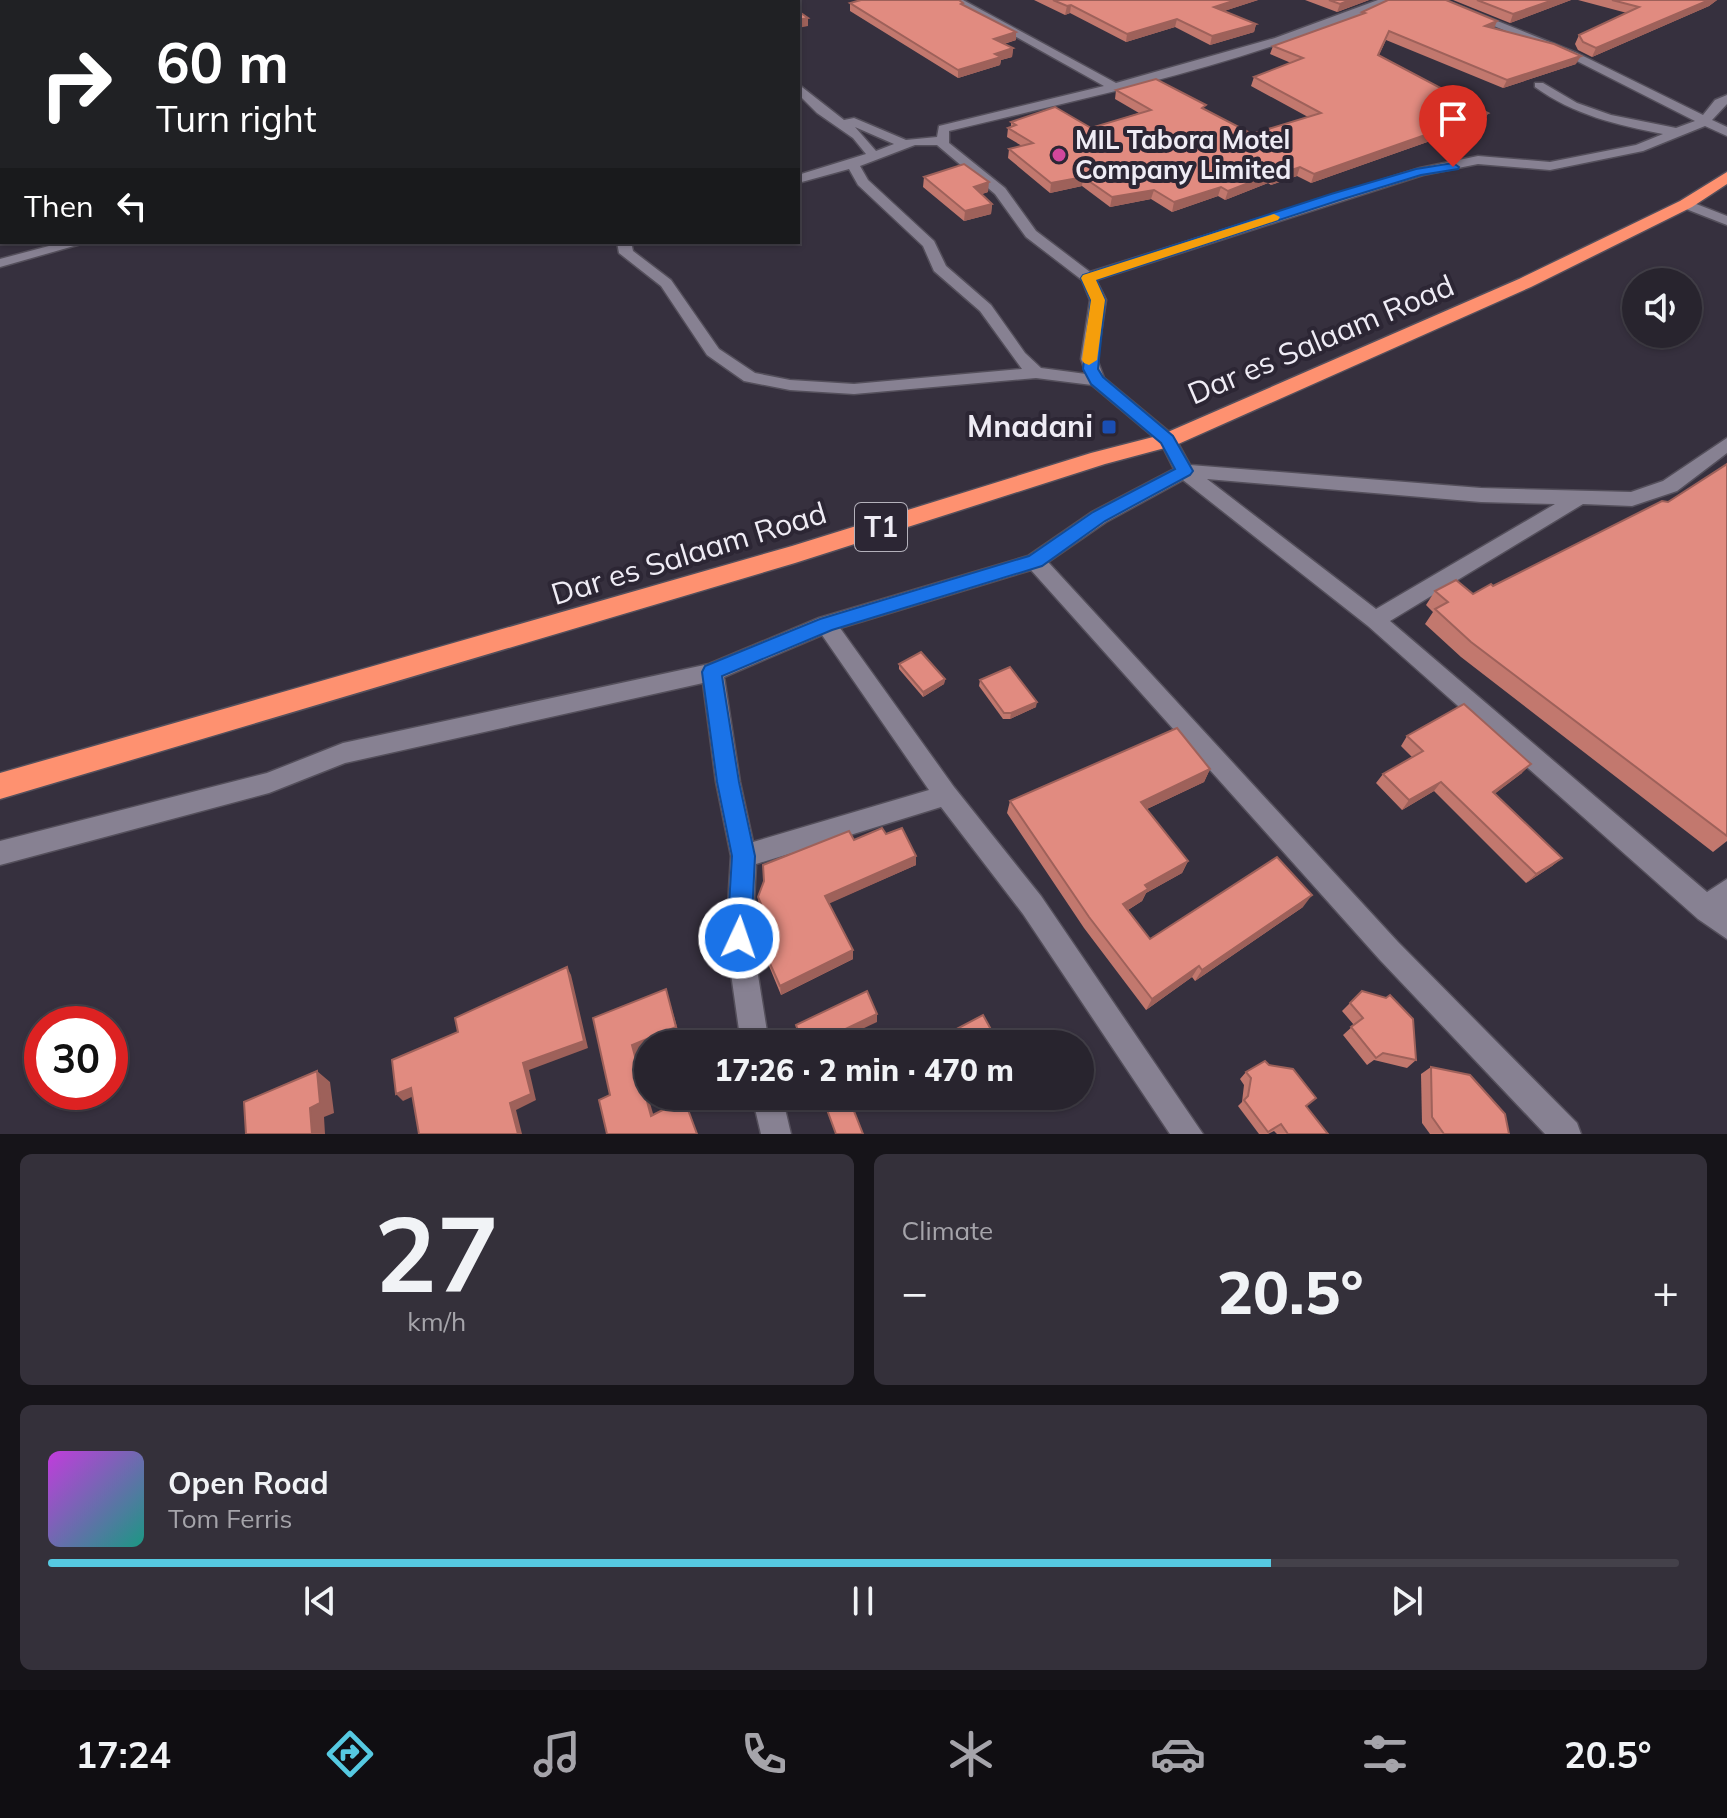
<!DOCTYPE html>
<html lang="en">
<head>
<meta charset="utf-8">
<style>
  body { margin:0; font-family:Mulish,sans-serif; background:#34303a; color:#f1f3f6; height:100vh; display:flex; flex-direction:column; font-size:30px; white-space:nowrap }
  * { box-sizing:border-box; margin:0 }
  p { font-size:26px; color:#a5a4aa }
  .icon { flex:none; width:44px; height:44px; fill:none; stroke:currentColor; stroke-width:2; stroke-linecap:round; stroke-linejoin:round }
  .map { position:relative; height:1134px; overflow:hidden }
  .panel { display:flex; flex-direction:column; gap:20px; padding:20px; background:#161419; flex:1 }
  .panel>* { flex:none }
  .top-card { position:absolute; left:0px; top:0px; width:800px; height:244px; box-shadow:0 2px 6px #0004,0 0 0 2px #44414a; background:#202124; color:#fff; overflow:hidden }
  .controls { position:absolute; left:1622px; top:268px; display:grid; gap:16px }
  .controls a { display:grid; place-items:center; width:80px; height:80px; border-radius:50%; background:#28242e; box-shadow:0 2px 6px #0004,0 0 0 2px #44414a; font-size:40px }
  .speed { position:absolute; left:24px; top:1006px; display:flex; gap:16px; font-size:40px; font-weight:700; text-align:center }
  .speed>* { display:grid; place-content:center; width:104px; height:104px; border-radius:50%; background:#28242e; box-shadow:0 2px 6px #0004,0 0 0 2px #44414a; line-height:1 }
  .speed .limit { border:12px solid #d22; background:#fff; color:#111 }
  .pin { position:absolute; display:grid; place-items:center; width:68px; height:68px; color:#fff; margin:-82px -34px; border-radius:50% 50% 50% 0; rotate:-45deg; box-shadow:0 0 8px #0007 }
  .pin .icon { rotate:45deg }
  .me { position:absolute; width:88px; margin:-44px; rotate:3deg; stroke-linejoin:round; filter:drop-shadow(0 0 6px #0008) }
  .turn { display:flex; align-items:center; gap:28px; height:168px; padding:0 24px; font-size:36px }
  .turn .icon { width:104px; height:104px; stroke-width:2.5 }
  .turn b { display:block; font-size:56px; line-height:68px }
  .then { display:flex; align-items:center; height:76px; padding:0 24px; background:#0003; gap:16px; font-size:30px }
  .big { font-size:60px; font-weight:800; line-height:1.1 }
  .panel .widget { flex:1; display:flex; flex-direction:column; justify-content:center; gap:12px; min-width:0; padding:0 28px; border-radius:12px; background:#34303a }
  .panel .dial { align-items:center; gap:0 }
  .dial b { font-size:104px; line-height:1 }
  .song { display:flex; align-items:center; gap:24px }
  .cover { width:96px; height:96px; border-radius:12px; background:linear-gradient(135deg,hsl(290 70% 55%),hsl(170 70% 35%)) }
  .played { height:8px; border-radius:4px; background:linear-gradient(90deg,#56c9e1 75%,#44414a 75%) }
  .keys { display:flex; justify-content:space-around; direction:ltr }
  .heat { display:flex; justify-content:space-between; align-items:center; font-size:44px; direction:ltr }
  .panel .tiles { flex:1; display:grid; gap:20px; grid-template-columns:1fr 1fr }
  .widget:last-child { grid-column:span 2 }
  .trip { position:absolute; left:634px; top:1030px; width:460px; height:80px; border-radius:40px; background:#28242e; box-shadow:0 2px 6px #0004,0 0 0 2px #44414a; font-weight:800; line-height:80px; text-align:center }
  .dock { display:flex; height:128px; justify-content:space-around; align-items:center; background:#100e12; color:#a5a4aa }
  .dock .icon { width:56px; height:56px }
  .dock .selected { color:#56c9e1 }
  .dock b { font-size:36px; color:#f1f3f6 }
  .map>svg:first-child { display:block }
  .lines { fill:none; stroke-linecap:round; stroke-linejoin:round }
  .minor-casing { stroke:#544f5b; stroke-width:3 }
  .highway-casing { stroke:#544f5b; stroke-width:3 }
  .minor { fill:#878192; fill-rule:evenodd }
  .highway { fill:#fe9170; fill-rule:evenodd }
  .wall { fill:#c2786e }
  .shaded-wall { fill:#9e615a }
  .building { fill:#e18b80; stroke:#9e615a; stroke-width:2 }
  .route { fill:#1a73e8; stroke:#114b97; stroke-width:2 }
  .slow { fill:#f59e0b }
  .hotel-dot { fill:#d1479c; stroke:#2c2634; stroke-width:3 }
  .transit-dot { fill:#1a4fb4; stroke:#2c2634; stroke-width:3 }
  .labels { text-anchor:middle; stroke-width:8; stroke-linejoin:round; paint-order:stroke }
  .far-poi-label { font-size:26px; font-weight:bold; fill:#efecf5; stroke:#2c2634; text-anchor:start }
  .shield { fill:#2c2634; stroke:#b4b1bb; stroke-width:2 }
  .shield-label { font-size:28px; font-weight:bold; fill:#efecf5 }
  .street-label { font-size:30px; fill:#efecf5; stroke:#2c2634 }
  .poi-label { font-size:30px; font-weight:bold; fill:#efecf5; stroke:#2c2634; text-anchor:end }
</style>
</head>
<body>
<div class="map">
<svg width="1727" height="1134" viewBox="0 0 1727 1134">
  <rect width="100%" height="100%" fill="#36303e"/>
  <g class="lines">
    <g class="minor-casing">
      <g id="minor">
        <polygon points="367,0 378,0 379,2 368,2"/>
        <polygon points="673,0 689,0 672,2"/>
        <path d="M950,0H963L1116,83L1275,38L1378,0H1392C1368,18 1330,26 1302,36C1185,77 1069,102 949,131V143L1005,188L1036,231L1090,272L1420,168L1478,156L1550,162L1636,145L1663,134C1617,125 1574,115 1535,87V83H1543L1577,103L1611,115L1676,128L1695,121L1569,57L1431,0H1445L1577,53L1703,115L1715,100L1727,95V104L1712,120L1727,127V136L1705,126L1643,151L1550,170L1478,164L1423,175L1096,280L1106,300L1097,359L1104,378L1174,436L1190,465L1481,488L1631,492L1663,481L1727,438V453L1677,491L1632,506L1583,504L1390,621L1707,892L1727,879V939L1698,919L1368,626L1183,480L1106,522L1048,562L1398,942L1577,1123L1581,1134H1545L1380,960L1031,570L840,628L954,787L1041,896L1203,1134H1170L1023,914L941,807L756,864L752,938L769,1044H741L726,938L731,856L716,782L703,683L345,763L269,793L0,865V841L267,773L343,743L709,664L819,618L1028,556L1092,512L1174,469L1161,443L1092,385L1036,378L854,394L790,390L744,381L707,355L661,286L619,253L617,242H631L633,251L671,280L719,349L755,373L790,380L854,384L1022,369L980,311L934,271L923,246L858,185L849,169L798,183V175L866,154L853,138L817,113L798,94V84L844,120L854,118L906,140L937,137L939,126L1104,86ZM855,127L894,144L876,151ZM915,145H937L995,194L1026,237L1082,280L1090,300L1081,359L1086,374L1041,368L1025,353L991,305L946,266L934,241L868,180L860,166ZM1207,479L1481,502L1555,504L1376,609ZM822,635L929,790L753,842L740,782L724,677Z"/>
        <polygon points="2,147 2,155 0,156 0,148"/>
        <polygon points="1686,200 1727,216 1727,225 1681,207 1679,204"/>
        <polygon points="64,242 88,242 0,267 0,259"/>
        <polygon points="752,1096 782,1096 791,1134 761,1134"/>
      </g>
    </g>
    <g class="highway-casing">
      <polygon id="highway" points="1727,172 1727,184 1692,207 1531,287 1176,445 1105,464 795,563 0,799 0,773 792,546 1091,453 1161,435 1519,279 1680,201"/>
    </g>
    <use href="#minor" class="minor"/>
    <use href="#highway" class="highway"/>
  </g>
  <g class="wall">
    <polygon points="705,0 781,0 784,2 708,2"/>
    <polygon points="1034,0 1258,0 1224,11 1256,24 1254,32 1210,45 1175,27 1126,42 1070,13 1065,15"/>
    <polygon points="1305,0 1369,0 1337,12"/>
    <polygon points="1453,0 1571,0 1510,23"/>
    <polygon points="1578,0 1717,0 1709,6 1592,57 1578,50 1575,44 1579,35 1627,13"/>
    <polygon points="850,3 963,3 963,5 1016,40 1004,44 1013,48 1012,57 1001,60 1000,65 958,78 850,11"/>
    <polygon points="1362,12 1494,28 1576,64 1503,88 1386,40 1379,55 1488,113 1484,122 1311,183 1297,176 1271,185 1268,183 1225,200 1218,196 1172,212 1151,199 1110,207 1082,186 1050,193 1008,158 1009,149 1022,146 1007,137 1008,128 1011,127 1011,122 1091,128 1139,113 1115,99 1116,90 1205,110 1252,134 1308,117 1251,86 1254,77 1291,63 1270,54 1273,46 1361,15"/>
    <polygon points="924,177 988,192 982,194 992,204 991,214 964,221 923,187"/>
    <polygon points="1727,464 1727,841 1713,852 1461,657 1425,624 1433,612 1426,605 1435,591 1473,594 1493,586 1668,502"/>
    <polygon points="899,664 945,679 944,684 923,697 899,669"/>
    <polygon points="980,680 1036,707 1010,719 1003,719 979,686"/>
    <polygon points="1407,736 1522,773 1494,794 1562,858 1552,866 1526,883 1434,791 1402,810 1376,783 1383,774 1412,757 1401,746"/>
    <polygon points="1210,769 1204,782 1147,809 1188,861 1182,873 1146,893 1142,901 1128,910 1150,939 1303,907 1195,981 1192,977 1146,1010 1084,928 1007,813 1010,801"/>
    <polygon points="886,834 916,865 829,903 853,950 853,959 781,995 762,949 760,941 772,935 759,906 758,897"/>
    <polygon points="1362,991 1416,1060 1407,1068 1374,1060 1367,1065 1343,1035 1354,1025 1342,1011"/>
    <polygon points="1431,1067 1509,1134 1430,1134 1422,1123 1421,1074"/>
    <polygon points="1246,1072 1306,1106 1328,1134 1277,1134 1274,1131 1268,1134 1259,1134 1238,1106 1242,1102 1244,1085 1240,1079"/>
    <polygon points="979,1096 1015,1096 987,1112"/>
  </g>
  <g class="shaded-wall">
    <polygon points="1236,0 1258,0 1212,15 1214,7"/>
    <polygon points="1350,0 1369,0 1337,12 1340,4"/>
    <polygon points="1553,0 1571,0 1510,23 1513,14"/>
    <polygon points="1709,0 1717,0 1709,6 1592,57 1596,48"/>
    <polygon points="1071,5 1070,13 1065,15 1067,6"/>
    <polygon points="808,18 808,26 798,28 798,20"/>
    <polygon points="1177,19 1175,27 1126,42 1127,34"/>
    <polygon points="1497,21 1494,29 1485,26"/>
    <polygon points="1256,24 1254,32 1210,45 1212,36"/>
    <polygon points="1016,32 1016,40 993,47 994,39"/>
    <polygon points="1013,48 1012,57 1001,60 1000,65 958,78 958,70 995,54"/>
    <polygon points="1581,56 1576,64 1503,88 1507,80"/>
    <polygon points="1488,113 1484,122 1311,183 1314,174"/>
    <polygon points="1300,167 1297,176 1271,185 1274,176"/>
    <polygon points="1271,174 1268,183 1225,200 1228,191"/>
    <polygon points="1083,177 1082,186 1050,193 1051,183"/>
    <polygon points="989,182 988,192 973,197 974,187"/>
    <polygon points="1221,187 1218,196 1172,212 1174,202"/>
    <polygon points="1154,190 1151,199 1110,207 1112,197"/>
    <polygon points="2,203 2,216 0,216 0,204"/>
    <polygon points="992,204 991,214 964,221 965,211"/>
    <polygon points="945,679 944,684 923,697 923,692"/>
    <polygon points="1037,702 1036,707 1010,719 1011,713"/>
    <polygon points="1531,764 1522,773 1484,802 1493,792"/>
    <polygon points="1210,769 1204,782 1136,814 1141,802"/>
    <polygon points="1441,782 1434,791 1402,810 1409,800"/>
    <polygon points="916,856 916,865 826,905 825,896"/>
    <polygon points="1562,858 1552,866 1526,883 1536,874"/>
    <polygon points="1188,861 1182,873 1146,893 1142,901 1118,916 1123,904 1145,885"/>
    <polygon points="1312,895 1303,907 1195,981 1202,970"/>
    <polygon points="853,950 853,959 781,995 780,986"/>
    <polygon points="1199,966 1192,977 1146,1010 1152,999"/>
    <polygon points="567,967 571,975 588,1048 529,1070 536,1100 516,1110 522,1134 518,1134 510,1103 523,1063"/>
    <polygon points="666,989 680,1037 662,1044 648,1044 648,1050 636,1054 656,1124 651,1116 632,1045"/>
    <polygon points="877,1014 877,1022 830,1044 814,1044"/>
    <polygon points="317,1071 330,1082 334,1113 324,1117 325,1134 312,1134 310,1108"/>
    <polygon points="411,1088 418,1094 403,1101 396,1094"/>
    <polygon points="1006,1096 1015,1096 987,1112 989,1105"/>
  </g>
  <g class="building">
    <polygon points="0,0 345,0 347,2 2,2 2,135 0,136"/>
    <polygon points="484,0 656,0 659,2 487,2"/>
    <polygon points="716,0 781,0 784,2 720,2"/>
    <polygon points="861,0 959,0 963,3 961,4 1016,32 994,39 1013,48 995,54 1001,57 958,70 850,3"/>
    <polygon points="1053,0 1236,0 1214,7 1256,24 1212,36 1177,19 1127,34 1071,5 1067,6"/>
    <polygon points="1329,0 1350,0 1340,4"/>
    <polygon points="1388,0 1446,0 1497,21 1485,26 1554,44 1581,56 1507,80 1389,31 1378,55 1488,113 1314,174 1300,167 1274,176 1271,174 1228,191 1221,187 1174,202 1154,190 1112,197 1083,177 1051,183 1009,149 1033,143 1008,128 1016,125 1011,122 1055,107 1091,128 1151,110 1116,90 1156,79 1206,105 1202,108 1252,134 1321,113 1254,77 1303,58 1273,46 1365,13 1362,12"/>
    <polygon points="1477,0 1553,0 1513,14"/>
    <polygon points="1612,0 1709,0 1596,48 1583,42 1579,35 1639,7"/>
    <polygon points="798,11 808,18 798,20"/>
    <polygon points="964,164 989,182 974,187 992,204 965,211 924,177"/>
    <polygon points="2,176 2,203 0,204 0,177"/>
    <polygon points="1727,464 1727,836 1471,642 1435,609 1448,602 1435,591 1456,580 1473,594 1491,584 1493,586 1662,501 1668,502"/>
    <polygon points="921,652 945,679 923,692 899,664"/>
    <polygon points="1010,667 1037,702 1011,713 1004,713 980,680"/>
    <polygon points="1464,704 1531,764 1493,792 1562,858 1536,874 1441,782 1409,800 1383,774 1423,751 1407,736"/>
    <polygon points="1177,728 1210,769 1141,802 1188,861 1145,885 1148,889 1123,904 1150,939 1277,857 1312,895 1202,970 1199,966 1152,999 1089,917 1010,801"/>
    <polygon points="882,828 886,834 902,828 916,856 825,896 853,950 780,986 760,941 774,934 758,897 764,881 763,865 849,831 854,840"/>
    <polygon points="567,967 584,1041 523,1063 531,1094 510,1103 518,1134 419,1134 411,1088 396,1094 392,1060 458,1032 455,1018"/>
    <polygon points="666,989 676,1027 632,1045 651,1116 684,1099 697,1134 607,1134 599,1100 610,1095 593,1018"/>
    <polygon points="867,991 877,1014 814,1044 803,1044 796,1025"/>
    <polygon points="1362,991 1386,998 1390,995 1413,1019 1416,1060 1383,1053 1376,1058 1351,1027 1363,1018 1350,1003"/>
    <polygon points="983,1015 999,1044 914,1043 933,1033 936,1040"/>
    <polygon points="1265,1061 1269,1065 1293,1069 1316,1098 1306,1106 1328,1134 1288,1134 1281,1124 1268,1132 1244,1100 1248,1096 1251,1078 1246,1072"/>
    <polygon points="1431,1067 1470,1075 1505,1114 1509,1134 1444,1134 1432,1117"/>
    <polygon points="317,1071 320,1103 310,1108 312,1134 246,1134 244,1102"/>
    <polygon points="822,1096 848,1096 863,1134 836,1134"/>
    <polygon points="984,1096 1006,1096 989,1105"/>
  </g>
  <polygon class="route" points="1453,163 1459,167 1458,169 1421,175 1340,200 1096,280 1105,300 1098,369 1103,377 1173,436 1193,471 1190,475 1105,521 1042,566 832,630 722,676 739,782 755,856 751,938 748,946 739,950 730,946 727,938 732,856 717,782 702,672 705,666 820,619 1029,556 1093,512 1175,469 1161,443 1091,384 1083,369 1091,300 1081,278 1083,275 1331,194 1416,169"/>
  <polygon class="slow" points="1274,214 1280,217 1278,220 1096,280 1105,300 1097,360 1089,365 1084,363 1082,360 1091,300 1081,278 1083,275"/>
  <circle class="hotel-dot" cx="1059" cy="155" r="8"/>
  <rect class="transit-dot" x="1101" y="419" width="16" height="16" rx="4"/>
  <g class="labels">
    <g class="far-poi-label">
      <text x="1075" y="149">MIL Tabora Motel<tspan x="1075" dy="30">Company Limited</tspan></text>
    </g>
    <rect class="shield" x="855" y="503" width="52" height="48" rx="6"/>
    <g class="shield-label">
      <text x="881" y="537">T1</text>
    </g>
    <g class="street-label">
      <text transform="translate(1321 340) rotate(-23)" y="10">Dar es Salaam Road</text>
      <text transform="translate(689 554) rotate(-17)" y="10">Dar es Salaam Road</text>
    </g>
    <g class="poi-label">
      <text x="1093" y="437">Mnadani</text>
    </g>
  </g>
</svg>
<div class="controls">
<a><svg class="icon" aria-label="sound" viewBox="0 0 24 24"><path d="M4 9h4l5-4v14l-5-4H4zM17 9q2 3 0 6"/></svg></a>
</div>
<div class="speed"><div class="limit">30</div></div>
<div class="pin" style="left:1453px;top:167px;background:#d93025"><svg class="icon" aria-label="arrive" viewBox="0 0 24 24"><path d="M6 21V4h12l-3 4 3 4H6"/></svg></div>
<svg class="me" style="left:739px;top:938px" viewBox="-20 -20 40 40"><circle r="17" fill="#1a73e8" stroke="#fff" stroke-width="3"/><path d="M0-11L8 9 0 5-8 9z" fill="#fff"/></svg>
<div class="trip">17:26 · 2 min · 470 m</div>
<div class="top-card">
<div class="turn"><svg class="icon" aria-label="right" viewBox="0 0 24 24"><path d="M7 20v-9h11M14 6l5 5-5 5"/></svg><div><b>60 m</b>Turn right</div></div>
<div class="then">Then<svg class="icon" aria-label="left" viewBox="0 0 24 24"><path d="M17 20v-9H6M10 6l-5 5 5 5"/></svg></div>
</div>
</div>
<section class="panel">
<div class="tiles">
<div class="widget dial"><b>27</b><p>km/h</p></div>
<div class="widget"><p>Climate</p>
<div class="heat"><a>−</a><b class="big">20.5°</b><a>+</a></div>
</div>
<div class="widget">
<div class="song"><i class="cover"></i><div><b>Open Road</b><p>Tom Ferris</p></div></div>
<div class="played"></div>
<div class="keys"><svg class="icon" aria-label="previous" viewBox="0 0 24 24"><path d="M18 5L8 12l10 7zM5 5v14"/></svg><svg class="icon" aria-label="pause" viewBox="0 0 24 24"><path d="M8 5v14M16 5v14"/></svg><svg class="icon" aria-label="next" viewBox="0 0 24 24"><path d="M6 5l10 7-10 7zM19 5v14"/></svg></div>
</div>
</div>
</section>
<nav class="dock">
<b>17:24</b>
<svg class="icon selected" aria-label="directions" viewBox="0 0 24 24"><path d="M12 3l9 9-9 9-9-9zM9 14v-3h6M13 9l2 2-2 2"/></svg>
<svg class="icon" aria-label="music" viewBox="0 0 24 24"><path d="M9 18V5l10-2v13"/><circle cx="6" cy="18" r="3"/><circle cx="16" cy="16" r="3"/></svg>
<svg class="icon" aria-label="phone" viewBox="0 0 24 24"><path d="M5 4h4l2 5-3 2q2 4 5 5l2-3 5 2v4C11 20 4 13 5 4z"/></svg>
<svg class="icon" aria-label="climate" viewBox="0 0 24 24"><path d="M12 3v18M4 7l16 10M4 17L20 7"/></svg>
<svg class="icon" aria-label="car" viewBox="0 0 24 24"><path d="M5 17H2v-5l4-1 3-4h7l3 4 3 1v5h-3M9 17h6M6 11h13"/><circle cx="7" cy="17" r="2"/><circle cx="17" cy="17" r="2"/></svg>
<svg class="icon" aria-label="filters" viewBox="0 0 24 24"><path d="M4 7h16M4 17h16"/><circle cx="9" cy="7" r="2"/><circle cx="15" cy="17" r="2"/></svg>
<b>20.5°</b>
</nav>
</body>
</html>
